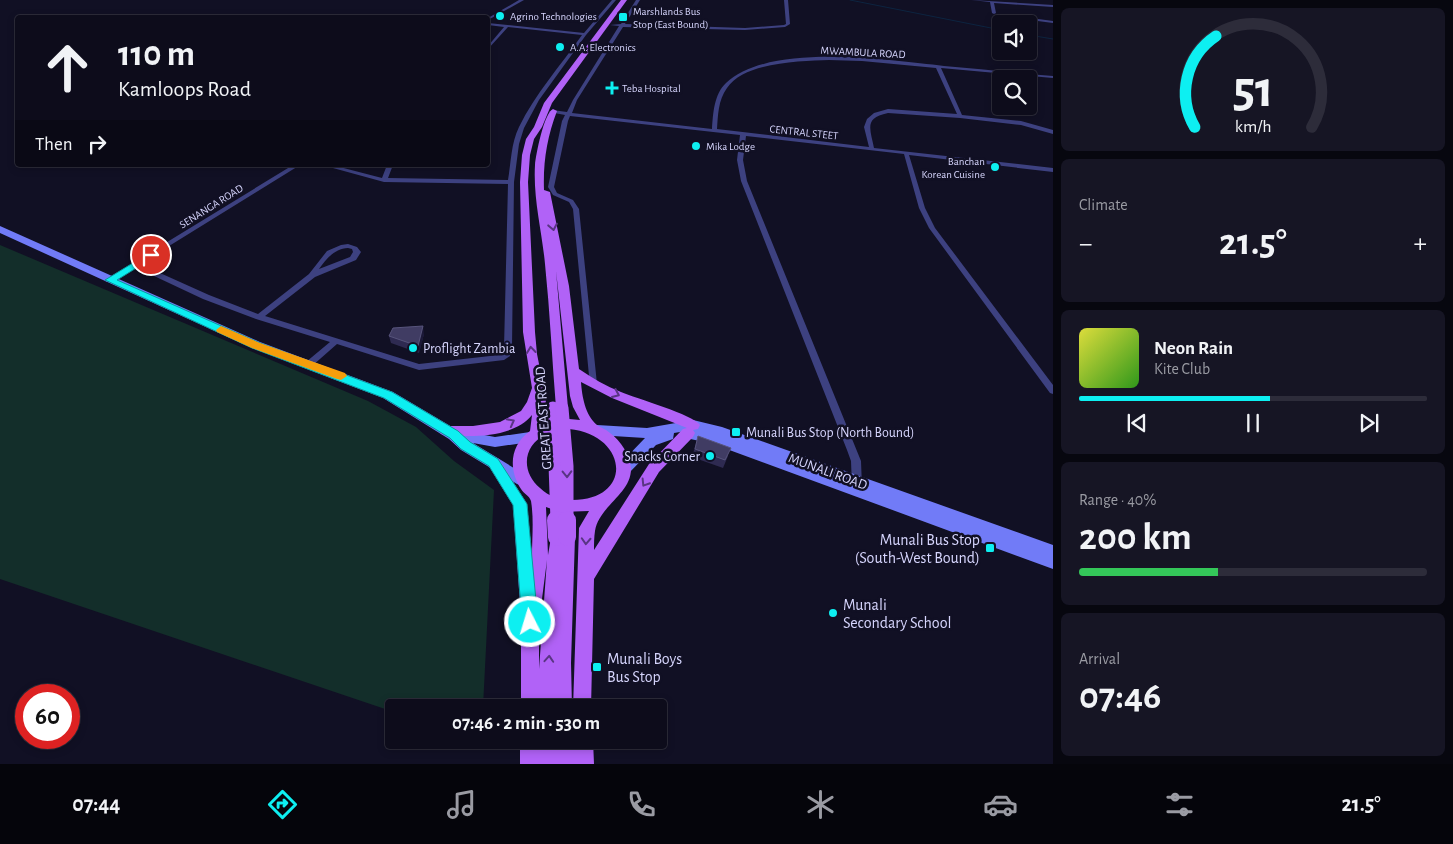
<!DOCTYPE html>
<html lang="en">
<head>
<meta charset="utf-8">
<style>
  body { margin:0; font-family:"Alegreya Sans",sans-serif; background:#161524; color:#f1f3f6; height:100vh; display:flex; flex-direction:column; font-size:19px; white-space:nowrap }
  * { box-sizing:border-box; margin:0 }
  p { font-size:16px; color:#9a9ba3 }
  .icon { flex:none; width:28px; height:28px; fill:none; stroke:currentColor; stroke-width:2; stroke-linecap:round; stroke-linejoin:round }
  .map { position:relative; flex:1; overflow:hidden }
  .details { display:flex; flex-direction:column; gap:8px; padding:8px; background:#07070f; width:400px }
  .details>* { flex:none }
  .top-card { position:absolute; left:15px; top:15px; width:475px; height:152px; border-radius:5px; box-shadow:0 2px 8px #0003,0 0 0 1px #2d2c3a; background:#0d0c1b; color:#f1f3f6; overflow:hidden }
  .tools { position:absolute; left:992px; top:15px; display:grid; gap:10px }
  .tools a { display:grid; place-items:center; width:45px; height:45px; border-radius:5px; background:#0d0c1b; box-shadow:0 2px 8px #0003,0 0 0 1px #2d2c3a; font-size:25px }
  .speed { position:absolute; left:15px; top:684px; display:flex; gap:10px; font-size:25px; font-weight:700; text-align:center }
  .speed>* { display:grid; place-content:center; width:65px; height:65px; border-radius:50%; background:#0d0c1b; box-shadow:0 2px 8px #0003,0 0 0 1px #2d2c3a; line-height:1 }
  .speed .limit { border:8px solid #d22; background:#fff; color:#111 }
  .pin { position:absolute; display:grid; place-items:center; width:42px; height:42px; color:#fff; margin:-21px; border:2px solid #fff; border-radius:50%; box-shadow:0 1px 5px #0007 }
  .me { position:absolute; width:55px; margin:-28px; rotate:355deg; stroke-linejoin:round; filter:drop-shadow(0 0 4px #0008) }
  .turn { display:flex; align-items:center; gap:18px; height:105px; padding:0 20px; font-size:22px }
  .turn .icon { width:65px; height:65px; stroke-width:2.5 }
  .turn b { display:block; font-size:35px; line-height:42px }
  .then { display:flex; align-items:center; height:48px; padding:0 20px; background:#0003; gap:10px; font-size:19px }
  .big { font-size:38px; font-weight:600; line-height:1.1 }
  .details .tile { flex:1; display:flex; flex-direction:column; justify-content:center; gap:8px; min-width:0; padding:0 18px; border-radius:8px; background:#161524 }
  .details .dial { align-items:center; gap:0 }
  .dial svg { height:130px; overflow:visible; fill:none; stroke:#2d2c3a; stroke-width:7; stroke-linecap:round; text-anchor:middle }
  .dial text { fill:#f1f3f6; stroke:none }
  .song { display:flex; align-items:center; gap:15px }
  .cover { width:60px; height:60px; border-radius:8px; background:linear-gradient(135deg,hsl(60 70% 55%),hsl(110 70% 35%)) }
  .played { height:5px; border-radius:2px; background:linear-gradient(90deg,#0deff1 55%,#2d2c3a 55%) }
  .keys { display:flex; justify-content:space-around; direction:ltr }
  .heat { display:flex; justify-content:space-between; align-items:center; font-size:28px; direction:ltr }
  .charge { height:8px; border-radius:4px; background:linear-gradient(90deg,#34c759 40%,#2d2c3a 0) }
  .trip { position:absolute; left:385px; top:699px; width:282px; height:50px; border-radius:5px; background:#0d0c1b; box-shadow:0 2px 8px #0003,0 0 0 1px #2d2c3a; font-weight:600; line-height:50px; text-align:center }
  .dock { display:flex; height:80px; justify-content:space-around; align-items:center; background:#05050b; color:#9a9ba3 }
  .dock .icon { width:35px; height:35px }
  .dock .current { color:#0deff1 }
  .dock b { font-size:22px; color:#f1f3f6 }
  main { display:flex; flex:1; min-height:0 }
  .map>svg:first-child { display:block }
  .green { fill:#132e2a }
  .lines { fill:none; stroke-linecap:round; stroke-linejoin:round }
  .stream { stroke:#0d2440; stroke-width:1 }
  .street { fill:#3d4180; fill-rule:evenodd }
  .secondary { fill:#717bf7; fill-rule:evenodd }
  .primary { fill:#b162f7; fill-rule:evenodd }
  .primary-bridge-far1 { stroke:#b162f7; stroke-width:13 }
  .primary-bridge { stroke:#b162f7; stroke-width:18 }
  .wall { fill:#2e2a51 }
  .shaded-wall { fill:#1b1837 }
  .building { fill:#403c63; stroke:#57547c }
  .oneway { stroke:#593583 }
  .route { fill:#0deff1; stroke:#089b9d }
  .slow { fill:#f59e0b }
  .poi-dot { fill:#0deff1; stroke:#111024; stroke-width:2 }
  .labels { text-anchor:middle; stroke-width:5; stroke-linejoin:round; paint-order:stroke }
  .far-poi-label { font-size:11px; fill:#d6d5fd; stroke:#111024; text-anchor:start }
  .far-street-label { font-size:11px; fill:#d6d5fd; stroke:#111024 }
  .poi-label { font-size:14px; fill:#d6d5fd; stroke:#111024; text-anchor:start }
  .street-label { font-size:14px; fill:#d6d5fd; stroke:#111024 }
  .near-poi-label { font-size:16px; fill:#d6d5fd; stroke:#111024; text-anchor:start }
</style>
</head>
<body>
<main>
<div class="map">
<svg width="1053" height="764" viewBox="0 0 1053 764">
  <rect width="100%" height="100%" fill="#111024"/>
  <polygon class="green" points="0,245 368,401 416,427 454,461 494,490 483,707 394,708 394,712 0,579"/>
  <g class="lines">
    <g class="stream">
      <polyline points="850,0 1001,30"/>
      <polyline points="1029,35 1053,39"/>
    </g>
    <g class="street">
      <polygon points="519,0 524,0 488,20 488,18"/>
      <path d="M612,0H616L586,35L539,100L524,128L519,144L514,182L512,348L510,356L504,360L419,370L337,344L312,366H306L305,364L306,362L330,342L256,319L203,299L135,267L112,282H106L105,280L293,165H300L140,264L209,295L258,314L309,274L327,251L341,245L348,244L357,247L361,252L356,260L315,277L265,316L419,364L499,355L503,353L504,348L508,184L384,182L322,165H332L382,178L387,165H393L388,178L508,180C511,163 511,143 519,127C535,94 561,65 582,35L508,27L488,49V46L504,27L488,25V23L584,33ZM348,248L352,249L353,252L350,257L319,269C326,259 334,249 348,248Z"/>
      <path d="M636,0H640L625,24L745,28L784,25L786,24L784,0H788L790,24L785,27L745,30L623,27L577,100L572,113L712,129C713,114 714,94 726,83C770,42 888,60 944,66C980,69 1016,73 1053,76V78L941,68L962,115L1021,121L1053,130V134L1021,125L960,118L888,113C864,118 870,128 874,148L1053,168V172L909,155L925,208L935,228L1053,385V394L1050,393L929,228L919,208L904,154L746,136L743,160L747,181L861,461L862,487L861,490L857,491L853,490L852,487L851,461L847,450L741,181L737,160L740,135L570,116L568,121L554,187L557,193L573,200L579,209L597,384L593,387L590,386L573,209L569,202L553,195L548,187L562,121L565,115L549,112L552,110L567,112L573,100L619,26L610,25L621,24ZM829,60L862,61L936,68L957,114L888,109L874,113L867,119L864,127L869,147L717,129C718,116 718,100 727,88C744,62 801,61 829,60Z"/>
      <polygon points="971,0 1053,5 1053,7 994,3 996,13 994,14 992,13 990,2"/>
      <polygon points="1031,18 1053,21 1053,23 1030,20"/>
    </g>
    <g class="secondary">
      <polygon points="0,226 260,342 393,392 457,430 495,437 530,432 535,433 537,437 535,441 530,442 495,447 473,443 527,476 529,480 527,484 522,486 517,484 461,450 449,439 383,398 252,348 0,233"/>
      <polygon points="693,420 722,427 1053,545 1053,569 713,444 686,438 684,434 686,431 674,433 673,439 656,445 629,473 624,475 619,473 617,469 619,465 645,438 597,435 592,434 590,430 592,426 597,425 647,428"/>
    </g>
    <g class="primary">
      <path d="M621,0H627L552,103L542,127L534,139L530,155L528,182L535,332L537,354L546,399L544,424L569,419L580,420L573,407L570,396L556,271L568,408L567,411H557L556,408C552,360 550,312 545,264C542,231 533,199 535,165C536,154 544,113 553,109L557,111C547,137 543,162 544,190L550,192L569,286L579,369C592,378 606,386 621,392C635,398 694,415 700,425L698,429L693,430L695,433L693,437L659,472L594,579L591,708H573L579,528L589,511L560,512L546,507L548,555L552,532L557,530L572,532L575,537L571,663L572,708H521V622L524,609L520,603L513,505L487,463L489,459L494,457L499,459L527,504L532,556C532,538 534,519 531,501C529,495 524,494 521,489C508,469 510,445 530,431L532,415C513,438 473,437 446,435L441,434L439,430L441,426H473L500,422L521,411L527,402L532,388L523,332L520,182L522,155L526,139L534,127L544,103ZM581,382L612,398L687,428L683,429L649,464L594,550C594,544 594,537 595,531C599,506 631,494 631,469C630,455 621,441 610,433C606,429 601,428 597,425C585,415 582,396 581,382ZM569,429C629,435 634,501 571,500C559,499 549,497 540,488C521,472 522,445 547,434C553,431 562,431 569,429ZM547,560L539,669V622Z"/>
      <polygon points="520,740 593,740 594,764 574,764 574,756 574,764 520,764"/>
    </g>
    <g class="primary-bridge-far1">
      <polyline points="553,408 557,521"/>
      <polyline points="562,408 567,466 567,521"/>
    </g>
    <g class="primary-bridge">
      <polyline points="556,520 557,537"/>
      <polyline points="567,520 567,537"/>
    </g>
  </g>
  <g class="wall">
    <polygon points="424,334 419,353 391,343 389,336"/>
    <polygon points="698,436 728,456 723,468 692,457"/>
  </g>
  <polygon class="shaded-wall" points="423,326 424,334 419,353 418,346"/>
  <g class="building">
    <polygon points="423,326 418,346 389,336 393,328"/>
    <polygon points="698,436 731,448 725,460 695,449"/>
  </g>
  <defs><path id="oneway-chevron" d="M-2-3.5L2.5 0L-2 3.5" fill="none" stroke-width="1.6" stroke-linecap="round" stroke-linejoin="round" transform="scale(1.25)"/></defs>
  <g class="oneway">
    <use href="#oneway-chevron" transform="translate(553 227) rotate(79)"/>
    <use href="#oneway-chevron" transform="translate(531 350) rotate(-96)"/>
    <use href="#oneway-chevron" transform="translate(616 394) rotate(24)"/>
    <use href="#oneway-chevron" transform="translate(511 422) rotate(-28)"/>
    <use href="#oneway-chevron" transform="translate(567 474) rotate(89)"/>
    <use href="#oneway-chevron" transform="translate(645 483) rotate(122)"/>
    <use href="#oneway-chevron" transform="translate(586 541) rotate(93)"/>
    <use href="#oneway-chevron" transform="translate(549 659) rotate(-86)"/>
  </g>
  <polygon class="route" points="151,252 155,255 154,257 117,280 260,343 392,392 458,431 470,442 498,459 527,504 538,622 535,628 530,630 524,628 522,622 513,505 489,466 461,449 450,438 384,398 252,348 105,280"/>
  <polygon class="slow" points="221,326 260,343 345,373 347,376 341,380 337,379 252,348 217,332 216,330"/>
  <g class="poi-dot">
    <circle cx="500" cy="16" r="5"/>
    <rect x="618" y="12" width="10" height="10" rx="2.5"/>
    <circle cx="560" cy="47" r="5"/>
    <path d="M609.5 80.5h5v5h5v5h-5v5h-5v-5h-5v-5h5z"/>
    <circle cx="696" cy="146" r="5"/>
    <circle cx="995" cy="167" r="5"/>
    <circle cx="413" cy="348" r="5"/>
    <rect x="731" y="427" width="10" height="10" rx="2.5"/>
    <circle cx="710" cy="456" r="5"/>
    <rect x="985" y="543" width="10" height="10" rx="2.5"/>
    <circle cx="833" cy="613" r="5"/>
    <rect x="592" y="662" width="10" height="10" rx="2.5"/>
  </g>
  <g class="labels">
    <g class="far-poi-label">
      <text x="633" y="15">Marshlands Bus<tspan x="633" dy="13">Stop (East Bound)</tspan></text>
      <text x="510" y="20">Agrino Technologies</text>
      <text x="570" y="51">A.A. Electronics</text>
      <text x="622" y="92">Teba Hospital</text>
      <text x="706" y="150">Mika Lodge</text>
      <text x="985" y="165" text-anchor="end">Banchan<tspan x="985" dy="13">Korean Cuisine</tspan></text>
    </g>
    <g class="far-street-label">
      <text transform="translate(863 52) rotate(3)" y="4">MWAMBULA ROAD</text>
      <text transform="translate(804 132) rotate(6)" y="4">CENTRAL STEET</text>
      <text transform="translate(211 206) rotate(-32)" y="4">SENANGA ROAD</text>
    </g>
    <g class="poi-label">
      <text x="423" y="353">Proflight Zambia</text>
      <text x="746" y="437">Munali Bus Stop (North Bound)</text>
      <text x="700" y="461" text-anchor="end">Snacks Corner</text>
    </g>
    <g class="street-label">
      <text transform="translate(543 418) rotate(-94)" y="5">GREAT EAST ROAD</text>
      <text transform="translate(828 471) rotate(20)" y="5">MUNALI ROAD</text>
    </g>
    <g class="near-poi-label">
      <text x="980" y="545" text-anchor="end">Munali Bus Stop<tspan x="980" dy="18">(South-West Bound)</tspan></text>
      <text x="843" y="610">Munali<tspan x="843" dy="18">Secondary School</tspan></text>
      <text x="607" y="664">Munali Boys<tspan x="607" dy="18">Bus Stop</tspan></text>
    </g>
  </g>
</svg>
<div class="tools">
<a><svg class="icon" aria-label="sound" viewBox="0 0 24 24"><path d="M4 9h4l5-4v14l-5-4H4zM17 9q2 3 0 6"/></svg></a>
<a><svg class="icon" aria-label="search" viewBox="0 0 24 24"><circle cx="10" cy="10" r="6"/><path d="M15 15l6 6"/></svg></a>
</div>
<div class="speed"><div class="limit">60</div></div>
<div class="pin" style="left:151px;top:255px;background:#d93025"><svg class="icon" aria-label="arrive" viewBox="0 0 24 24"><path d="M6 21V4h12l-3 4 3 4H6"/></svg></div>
<svg class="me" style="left:530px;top:622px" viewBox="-20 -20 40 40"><circle r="17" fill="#0deff1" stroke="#fff" stroke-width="3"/><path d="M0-11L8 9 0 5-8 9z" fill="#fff"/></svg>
<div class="trip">07:46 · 2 min · 530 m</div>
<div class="top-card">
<div class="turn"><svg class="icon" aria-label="ahead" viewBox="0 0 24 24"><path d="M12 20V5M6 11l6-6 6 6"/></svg><div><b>110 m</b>Kamloops Road</div></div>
<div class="then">Then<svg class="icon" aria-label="right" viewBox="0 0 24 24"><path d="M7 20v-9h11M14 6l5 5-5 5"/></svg></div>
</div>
</div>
<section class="details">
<div class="tile dial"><svg viewBox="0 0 100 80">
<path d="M14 69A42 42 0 1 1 86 69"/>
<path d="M14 69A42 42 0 0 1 27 13" stroke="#0deff1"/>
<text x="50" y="56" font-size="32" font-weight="700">51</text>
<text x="50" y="72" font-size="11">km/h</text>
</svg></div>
<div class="tile"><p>Climate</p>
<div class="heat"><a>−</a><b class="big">21.5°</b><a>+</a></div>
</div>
<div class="tile">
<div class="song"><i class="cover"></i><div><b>Neon Rain</b><p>Kite Club</p></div></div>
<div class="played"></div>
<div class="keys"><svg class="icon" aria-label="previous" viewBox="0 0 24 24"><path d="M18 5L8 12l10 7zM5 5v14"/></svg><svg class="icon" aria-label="pause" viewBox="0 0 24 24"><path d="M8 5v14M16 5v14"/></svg><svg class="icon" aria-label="next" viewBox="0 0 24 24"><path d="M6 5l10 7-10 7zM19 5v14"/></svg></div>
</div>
<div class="tile"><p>Range · 40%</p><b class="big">200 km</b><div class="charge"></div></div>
<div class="tile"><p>Arrival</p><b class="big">07:46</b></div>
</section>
</main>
<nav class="dock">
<b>07:44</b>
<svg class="icon current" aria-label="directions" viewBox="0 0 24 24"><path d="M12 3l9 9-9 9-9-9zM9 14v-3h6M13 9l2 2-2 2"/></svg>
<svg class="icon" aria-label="music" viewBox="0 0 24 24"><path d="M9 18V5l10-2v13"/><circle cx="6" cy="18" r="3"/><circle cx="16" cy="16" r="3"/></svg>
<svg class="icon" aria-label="phone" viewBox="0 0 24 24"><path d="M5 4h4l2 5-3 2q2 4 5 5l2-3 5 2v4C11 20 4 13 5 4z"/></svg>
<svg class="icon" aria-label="climate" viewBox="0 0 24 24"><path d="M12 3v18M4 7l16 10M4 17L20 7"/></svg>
<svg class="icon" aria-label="car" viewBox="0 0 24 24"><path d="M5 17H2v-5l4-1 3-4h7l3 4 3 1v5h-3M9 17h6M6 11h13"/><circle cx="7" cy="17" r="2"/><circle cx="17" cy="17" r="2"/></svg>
<svg class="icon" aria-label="filters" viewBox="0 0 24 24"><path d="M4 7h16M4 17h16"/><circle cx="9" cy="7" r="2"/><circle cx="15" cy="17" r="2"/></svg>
<b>21.5°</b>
</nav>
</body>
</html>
